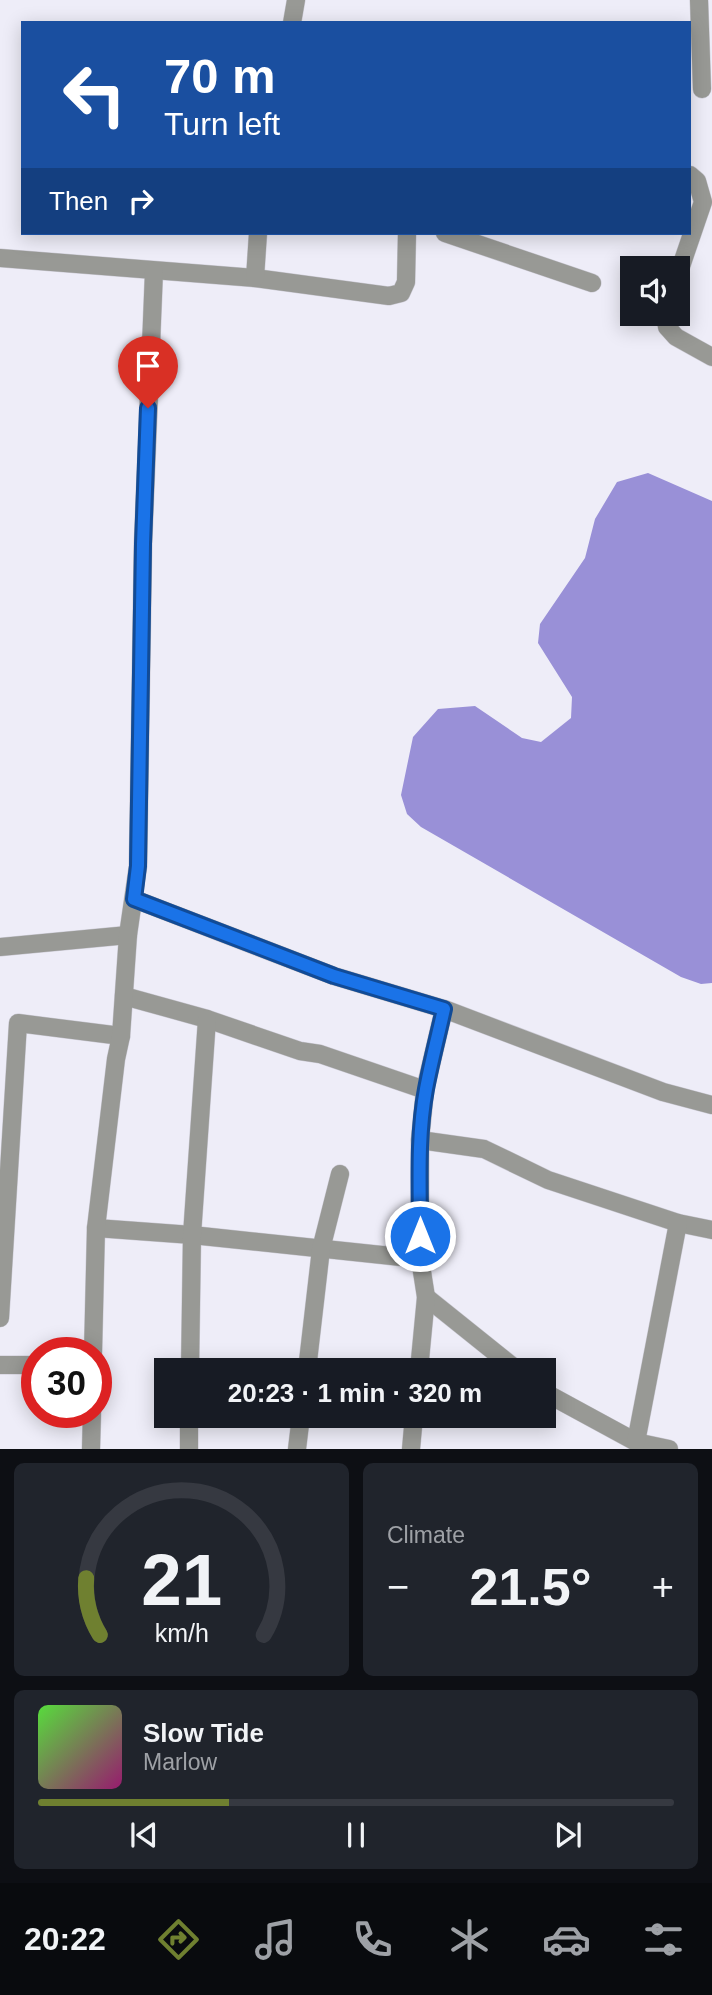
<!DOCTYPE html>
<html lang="en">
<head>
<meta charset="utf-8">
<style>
  body { margin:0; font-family:Arial,sans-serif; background:#20242c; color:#f1f3f6; height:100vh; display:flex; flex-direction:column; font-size:26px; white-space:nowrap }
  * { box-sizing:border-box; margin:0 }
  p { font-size:23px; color:#9ea1a6 }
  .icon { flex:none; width:38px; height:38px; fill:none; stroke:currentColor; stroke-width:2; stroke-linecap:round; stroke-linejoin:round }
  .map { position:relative; height:1449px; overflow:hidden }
  .side { display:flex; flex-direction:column; gap:14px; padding:14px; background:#0d0f14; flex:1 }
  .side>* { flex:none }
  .banner { position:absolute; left:21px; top:21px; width:670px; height:214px; border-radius:0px; box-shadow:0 4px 18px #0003; background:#1a4fa0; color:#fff; overflow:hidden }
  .controls { position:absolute; left:620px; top:256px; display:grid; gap:14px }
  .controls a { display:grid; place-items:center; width:70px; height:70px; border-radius:0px; background:#171b24; box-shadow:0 4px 18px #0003; font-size:35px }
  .speed { position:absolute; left:21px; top:1337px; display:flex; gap:14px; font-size:35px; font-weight:700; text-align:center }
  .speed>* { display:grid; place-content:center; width:91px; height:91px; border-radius:50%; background:#171b24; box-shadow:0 4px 18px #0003; line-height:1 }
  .speed .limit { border:10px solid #d22; background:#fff; color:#111 }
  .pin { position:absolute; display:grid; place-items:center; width:60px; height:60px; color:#fff; margin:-72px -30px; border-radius:50% 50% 50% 0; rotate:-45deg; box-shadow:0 0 7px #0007 }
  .pin .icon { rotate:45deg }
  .me { position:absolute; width:77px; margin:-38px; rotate:0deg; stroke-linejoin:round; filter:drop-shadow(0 0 5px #0008) }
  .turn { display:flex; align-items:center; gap:24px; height:147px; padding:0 28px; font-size:32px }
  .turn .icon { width:91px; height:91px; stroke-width:2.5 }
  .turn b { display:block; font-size:49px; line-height:60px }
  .then { display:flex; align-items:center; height:66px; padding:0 28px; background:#0003; gap:14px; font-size:26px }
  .big { font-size:52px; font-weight:700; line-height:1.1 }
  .side .card { flex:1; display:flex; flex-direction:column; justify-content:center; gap:10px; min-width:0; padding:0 24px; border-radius:10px; background:#20242c }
  .side .dial { align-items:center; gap:0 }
  .dial svg { height:182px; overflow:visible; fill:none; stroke:#363941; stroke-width:7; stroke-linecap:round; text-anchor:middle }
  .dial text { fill:#f1f3f6; stroke:none }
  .song { display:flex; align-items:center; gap:21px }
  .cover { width:84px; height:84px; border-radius:10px; background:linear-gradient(135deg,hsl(110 70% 55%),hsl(320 70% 35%)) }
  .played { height:7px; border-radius:4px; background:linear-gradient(90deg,#6f8030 30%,#363941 30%) }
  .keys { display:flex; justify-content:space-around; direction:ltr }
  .heat { display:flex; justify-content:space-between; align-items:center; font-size:38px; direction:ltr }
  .side .tiles { flex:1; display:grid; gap:14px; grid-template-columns:1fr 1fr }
  .card:last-child { grid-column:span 2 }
  .trip { position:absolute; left:154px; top:1358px; width:402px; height:70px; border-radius:0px; background:#171b24; box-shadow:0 4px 18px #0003; font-weight:700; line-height:70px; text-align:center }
  .dock { display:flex; height:112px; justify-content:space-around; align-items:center; background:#090b0e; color:#9ea1a6 }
  .dock .icon { width:49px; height:49px }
  .dock .on { color:#6f8030 }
  .dock b { font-size:32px; color:#f1f3f6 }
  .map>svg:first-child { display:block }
  .water { fill:#9990d7 }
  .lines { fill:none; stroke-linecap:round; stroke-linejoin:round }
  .street-casing { stroke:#cbcad4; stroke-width:19 }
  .street { stroke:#989995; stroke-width:18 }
  .route-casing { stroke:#114b97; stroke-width:18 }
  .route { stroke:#1a73e8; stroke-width:12 }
</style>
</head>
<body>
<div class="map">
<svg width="712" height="1449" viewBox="0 0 712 1449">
  <rect width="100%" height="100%" fill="#eeedf8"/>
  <polygon class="water" points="648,473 712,501 712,983 701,984 681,977 421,827 407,814 401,795 413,737 438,709 475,706 522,738 541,742 571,718 572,697 538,643 540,624 585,558 595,519 617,482"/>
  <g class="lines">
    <g class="street-casing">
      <g id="street">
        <polyline points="699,0 702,89"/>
        <polyline points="292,23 296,0"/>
        <polyline points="445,233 592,283"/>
        <polyline points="0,258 255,278 389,296 401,293 406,282 407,233"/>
        <polyline points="255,278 258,233"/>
        <polyline points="677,278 703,202 697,181 690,175"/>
        <polyline points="665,313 667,327 676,337 712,357"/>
        <polyline points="134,899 334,976 444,1009 663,1092 712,1105"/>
        <polyline points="0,947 128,935"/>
        <polyline points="124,996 207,1019 300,1051 320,1054 425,1090"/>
        <polyline points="420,1140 484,1149 548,1180 678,1223 712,1230"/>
        <polyline points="96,1228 192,1235 420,1259"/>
        <polyline points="426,1297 517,1370"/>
        <polyline points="0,1318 18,1023 121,1036"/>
        <polyline points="93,1353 96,1228 116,1059 121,1036 128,935 138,866 143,544 154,271"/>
        <polyline points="0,1365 37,1365"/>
        <polyline points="190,1370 192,1235 207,1019"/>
        <polyline points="307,1370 321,1249 340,1174"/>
        <polyline points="419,1370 426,1297 420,1259 420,1140 425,1090 444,1009"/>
        <polyline points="544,1392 636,1442 669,1449"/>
        <polyline points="636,1442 678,1223"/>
        <polyline points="91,1449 92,1412"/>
        <polyline points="189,1449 189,1416"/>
        <polyline points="297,1449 301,1416"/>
        <polyline points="411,1449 414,1416"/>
      </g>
    </g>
    <use href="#street" class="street"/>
  </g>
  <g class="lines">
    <g class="route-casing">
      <path id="route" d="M148,408L143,544L138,866L134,899L334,976L444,1009C438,1036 431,1062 426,1089C417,1137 420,1187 420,1236"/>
    </g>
    <use href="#route" class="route"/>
  </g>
</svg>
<div class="controls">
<a><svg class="icon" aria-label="sound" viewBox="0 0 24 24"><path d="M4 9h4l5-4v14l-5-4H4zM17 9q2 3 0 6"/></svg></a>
</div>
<div class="speed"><div class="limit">30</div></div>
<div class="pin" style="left:148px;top:408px;background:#d93025"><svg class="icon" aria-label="arrive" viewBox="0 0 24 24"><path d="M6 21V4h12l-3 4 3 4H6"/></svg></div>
<svg class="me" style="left:420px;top:1236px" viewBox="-20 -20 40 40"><circle r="17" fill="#1a73e8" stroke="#fff" stroke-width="3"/><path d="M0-11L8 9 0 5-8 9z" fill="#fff"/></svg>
<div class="trip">20:23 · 1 min · 320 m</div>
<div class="banner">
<div class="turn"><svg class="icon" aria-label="left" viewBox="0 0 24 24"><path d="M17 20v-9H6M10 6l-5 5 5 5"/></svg><div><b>70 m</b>Turn left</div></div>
<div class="then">Then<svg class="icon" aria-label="right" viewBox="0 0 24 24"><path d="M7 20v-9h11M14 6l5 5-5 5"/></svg></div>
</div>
</div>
<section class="side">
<div class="tiles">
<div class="card dial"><svg viewBox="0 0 100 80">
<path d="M14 69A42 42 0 1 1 86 69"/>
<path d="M14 69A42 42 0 0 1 8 44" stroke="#6f8030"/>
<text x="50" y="56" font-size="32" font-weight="700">21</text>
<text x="50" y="72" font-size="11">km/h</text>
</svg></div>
<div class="card"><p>Climate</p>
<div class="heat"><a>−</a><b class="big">21.5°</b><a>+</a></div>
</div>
<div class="card">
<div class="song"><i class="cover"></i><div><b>Slow Tide</b><p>Marlow</p></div></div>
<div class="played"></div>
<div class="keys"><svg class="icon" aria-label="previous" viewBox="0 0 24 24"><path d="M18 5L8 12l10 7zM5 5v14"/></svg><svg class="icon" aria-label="pause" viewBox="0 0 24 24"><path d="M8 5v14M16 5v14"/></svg><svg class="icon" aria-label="next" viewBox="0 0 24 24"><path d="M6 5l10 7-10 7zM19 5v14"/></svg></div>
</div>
</div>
</section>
<nav class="dock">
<b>20:22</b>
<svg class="icon on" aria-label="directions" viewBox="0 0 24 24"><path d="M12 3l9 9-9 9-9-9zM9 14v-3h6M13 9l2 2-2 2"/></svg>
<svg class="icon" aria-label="music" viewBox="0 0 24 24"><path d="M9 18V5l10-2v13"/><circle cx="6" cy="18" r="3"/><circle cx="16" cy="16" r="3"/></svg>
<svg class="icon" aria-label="phone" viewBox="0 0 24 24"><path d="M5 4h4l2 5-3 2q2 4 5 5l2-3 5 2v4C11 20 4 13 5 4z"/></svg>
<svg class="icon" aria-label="climate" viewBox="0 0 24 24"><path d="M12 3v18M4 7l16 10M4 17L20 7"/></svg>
<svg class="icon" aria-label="car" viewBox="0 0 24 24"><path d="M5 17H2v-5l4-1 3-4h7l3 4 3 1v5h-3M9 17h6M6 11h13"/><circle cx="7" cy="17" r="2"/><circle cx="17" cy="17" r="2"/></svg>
<svg class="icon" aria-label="filters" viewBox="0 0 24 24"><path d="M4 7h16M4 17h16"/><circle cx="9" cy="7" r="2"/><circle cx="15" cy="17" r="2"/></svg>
</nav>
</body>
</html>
